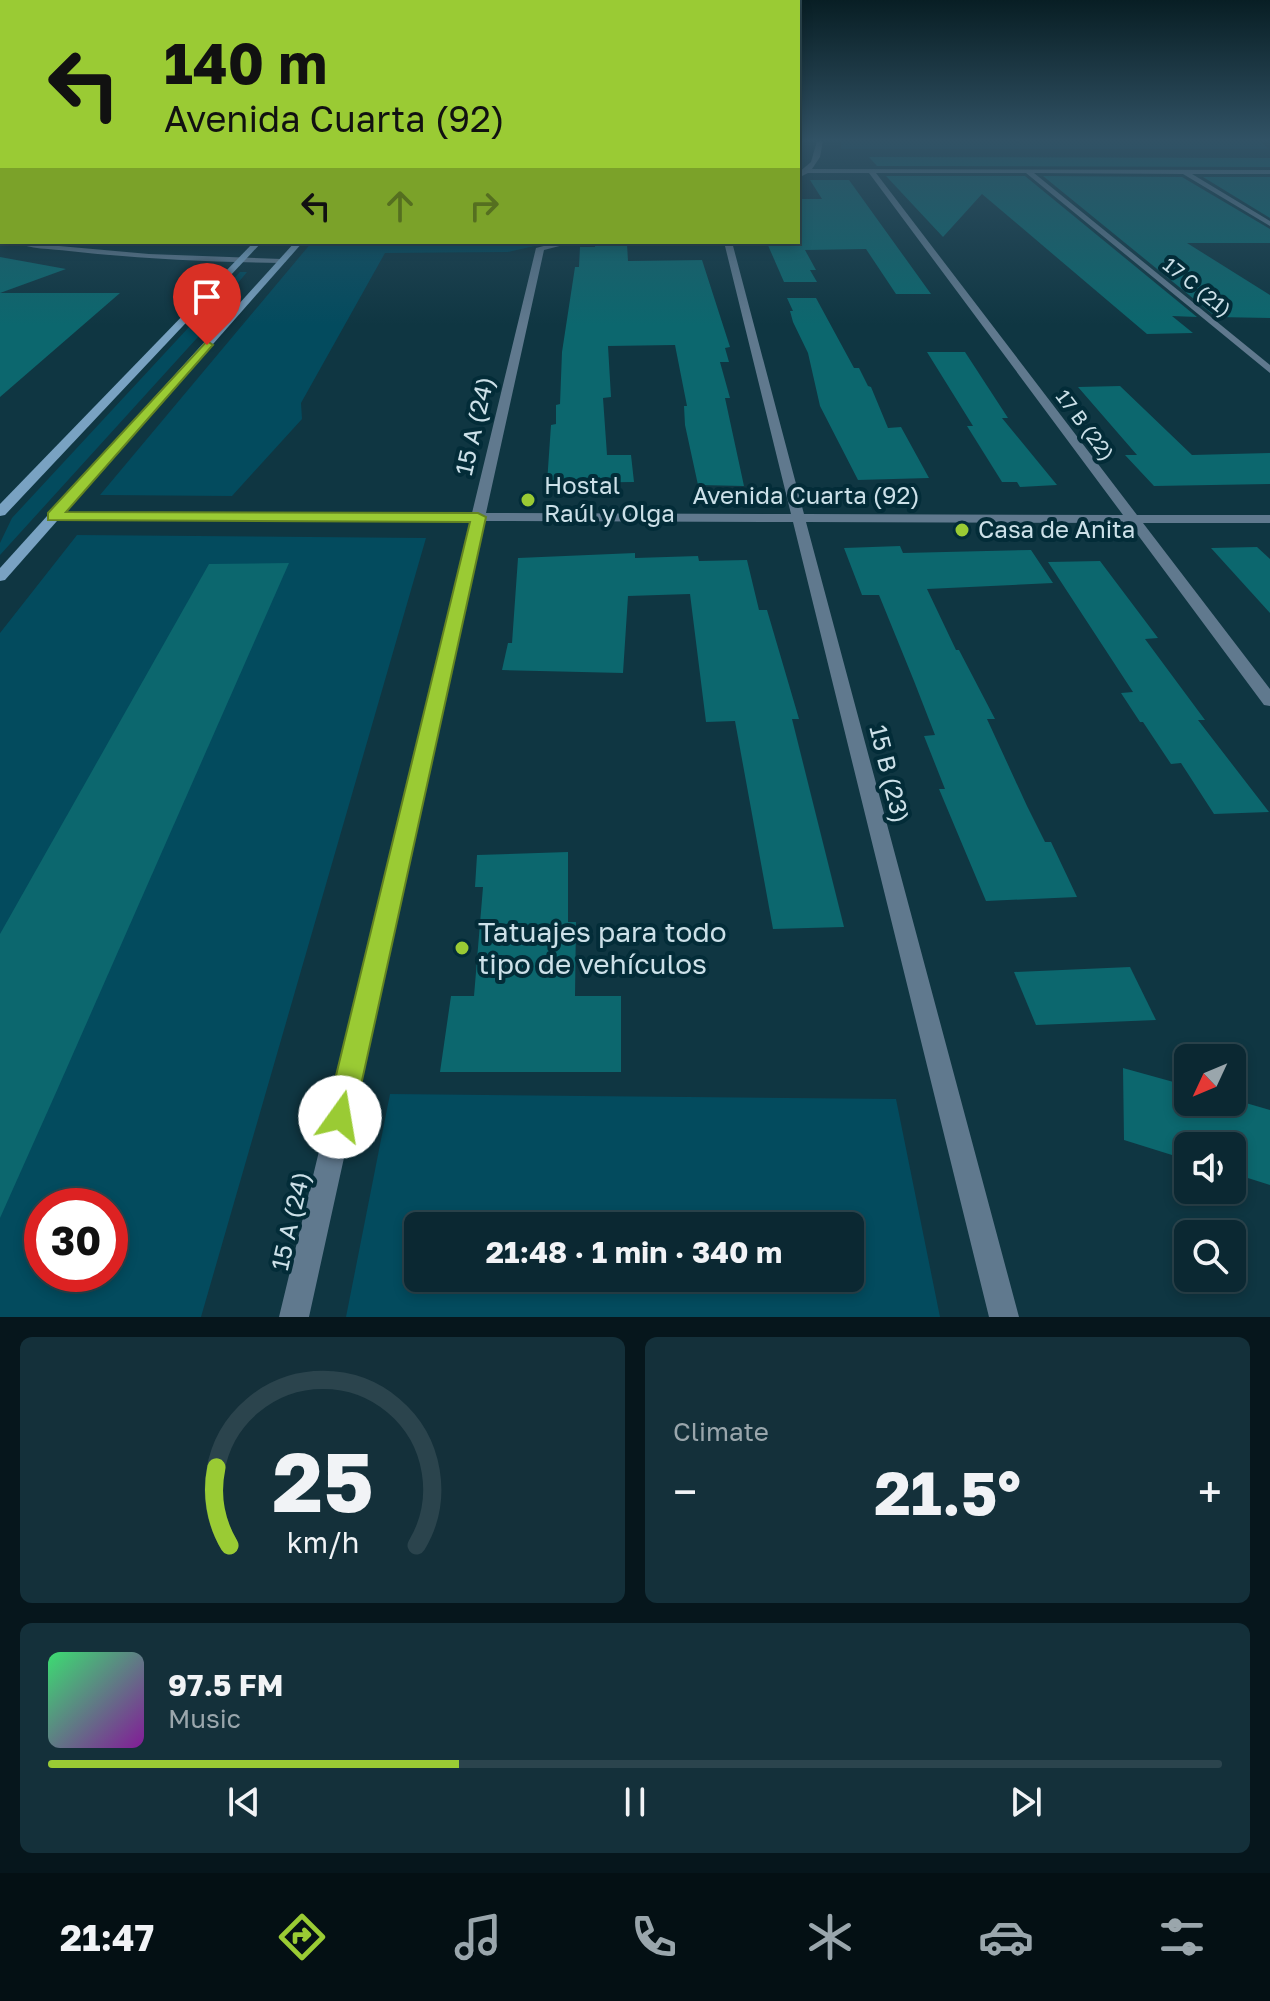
<!DOCTYPE html>
<html lang="en">
<head>
<meta charset="utf-8">
<style>
  body { margin:0; font-family:"Golos Text",sans-serif; background:#14303a; color:#f1f3f6; height:100vh; display:flex; flex-direction:column; font-size:30px; white-space:nowrap }
  * { box-sizing:border-box; margin:0 }
  p { font-size:26px; color:#9aa6ac }
  .icon { flex:none; width:44px; height:44px; fill:none; stroke:currentColor; stroke-width:2; stroke-linecap:round; stroke-linejoin:round }
  .map { position:relative; height:1317px; overflow:hidden }
  .panel { display:flex; flex-direction:column; gap:20px; padding:20px; background:#06161c; flex:1 }
  .panel>* { flex:none }
  .guide { position:absolute; left:0px; top:0px; width:800px; height:244px; box-shadow:0 4px 12px #0003,0 0 0 2px #2b444d; background:#9acb34; color:#111; overflow:hidden }
  .needle { width:52px; rotate:226deg }
  .fabs { position:absolute; left:1174px; top:1044px; display:grid; gap:16px }
  .fabs a { display:grid; place-items:center; width:72px; height:72px; border-radius:12px; background:#0b2832; box-shadow:0 4px 12px #0003,0 0 0 2px #2b444d; font-size:40px }
  .speed { position:absolute; left:24px; top:1188px; display:flex; gap:16px; font-size:40px; font-weight:700; text-align:center }
  .speed>* { display:grid; place-content:center; width:104px; height:104px; border-radius:50%; background:#0b2832; box-shadow:0 4px 12px #0003,0 0 0 2px #2b444d; line-height:1 }
  .speed .limit { border:12px solid #d22; background:#fff; color:#111 }
  .pin { position:absolute; display:grid; place-items:center; width:68px; height:68px; color:#fff; margin:-82px -34px; border-radius:50% 50% 50% 0; rotate:-45deg; box-shadow:0 0 8px #0007 }
  .pin .icon { rotate:45deg }
  .me { position:absolute; width:88px; margin:-44px; rotate:13deg; stroke-linejoin:round; filter:drop-shadow(0 0 6px #0008) }
  .turn { display:flex; align-items:center; gap:28px; height:168px; padding:0 32px; font-size:36px }
  .turn .icon { width:104px; height:104px; stroke-width:2.5 }
  .turn b { display:block; font-size:56px; line-height:68px }
  .lanes { display:flex; align-items:center; height:76px; padding:0 32px; background:#0003; justify-content:center; gap:40px; direction:ltr }
  .lanes .off { opacity:.35 }
  .big { font-size:60px; font-weight:700; line-height:1.1 }
  .panel .tile { flex:1; display:flex; flex-direction:column; justify-content:center; gap:12px; min-width:0; padding:0 28px; border-radius:12px; background:#14303a }
  .panel .dial { align-items:center; gap:0 }
  .dial svg { height:208px; overflow:visible; fill:none; stroke:#2b444d; stroke-width:7; stroke-linecap:round; text-anchor:middle }
  .dial text { fill:#f1f3f6; stroke:none }
  .song { display:flex; align-items:center; gap:24px }
  .cover { width:96px; height:96px; border-radius:12px; background:linear-gradient(135deg,hsl(140 70% 55%),hsl(290 70% 35%)) }
  .played { height:8px; border-radius:4px; background:linear-gradient(90deg,#9acb34 35%,#2b444d 35%) }
  .keys { display:flex; justify-content:space-around; direction:ltr }
  .heat { display:flex; justify-content:space-between; align-items:center; font-size:44px; direction:ltr }
  .panel .tiles { flex:1; display:grid; gap:20px; grid-template-columns:1fr 1fr }
  .tile:last-child { grid-column:span 2 }
  .trip { position:absolute; left:404px; top:1212px; width:460px; height:80px; border-radius:12px; background:#0b2832; box-shadow:0 4px 12px #0003,0 0 0 2px #2b444d; font-weight:700; line-height:80px; text-align:center }
  .tab-bar { display:flex; height:128px; justify-content:space-around; align-items:center; background:#041014; color:#9aa6ac }
  .tab-bar .icon { width:56px; height:56px }
  .tab-bar .active { color:#9acb34 }
  .tab-bar b { font-size:36px; color:#f1f3f6 }
  .map>svg:first-child { display:block }
  .green { fill:#034b5e; fill-rule:evenodd }
  .building { fill:#0c676e }
  .lines { fill:none; stroke-linecap:round; stroke-linejoin:round }
  .street { fill:#60798e; fill-rule:evenodd }
  .secondary { fill:#79a2c2; fill-rule:evenodd }
  .primary { fill:#8cc2eb; fill-rule:evenodd }
  .route { fill:#9acb34; stroke:#648422; stroke-width:2 }
  .poi-dot { fill:#9acb34; stroke:#032c38; stroke-width:3 }
  .labels { text-anchor:middle; stroke-width:8; stroke-linejoin:round; paint-order:stroke }
  .far-street-label { font-size:20px; fill:#cce0e8; stroke:#032c38 }
  .street-label { font-size:24px; fill:#cce0e8; stroke:#032c38 }
  .poi-label { font-size:24px; fill:#cce0e8; stroke:#032c38; text-anchor:start }
  .near-poi-label { font-size:28px; fill:#cce0e8; stroke:#032c38; text-anchor:start }
</style>
</head>
<body>
<div class="map">
<svg width="1270" height="1317" viewBox="0 0 1270 1317">
  <rect width="100%" height="100%" fill="#0f3642"/>
  <g class="green">
    <polygon points="841,141 1260,141 1270,149 841,149"/>
    <polygon points="312,242 552,242 508,252 385,253 301,403 302,419 232,496 100,495"/>
    <polygon points="240,272 247,272 209,318 207,327 0,555 0,543 12,518"/>
    <path d="M77,535L426,538L201,1317H0V633ZM42,1206H110V1274H42Z"/>
    <path d="M390,1094L896,1099L940,1317H346ZM418,1226H850V1278H418Z"/>
  </g>
  <g class="building">
    <polygon points="869,157 1270,158 1270,167 877,166"/>
    <polygon points="886,176 1025,176 1197,317 1172,316 1193,333 1147,334 982,194 943,237"/>
    <polygon points="1043,176 1182,177 1270,229 1270,243 1187,243 1270,295 1270,318 1216,317"/>
    <polygon points="1203,177 1270,177 1270,218"/>
    <polygon points="810,180 849,180 931,294 896,294 866,249 805,250 816,270 810,270 817,282 784,282 767,243 798,243 798,199 822,199"/>
    <polygon points="595,244 627,244 628,261 702,260 730,347 725,348 729,362 720,362 730,398 725,398 744,486 698,485 685,425 684,406 687,406 675,345 608,346 611,397 603,398 607,455 631,455 634,482 547,483 551,425 556,424 556,405 560,404 562,352 575,267 579,267 580,247 595,247"/>
    <polygon points="0,257 66,269 0,293"/>
    <polygon points="0,293 120,293 0,397"/>
    <polygon points="787,298 816,298 854,368 859,368 868,386 871,387 888,428 901,427 929,478 858,480 820,406 808,353 793,322 790,311 793,311"/>
    <polygon points="927,352 965,352 1008,418 1002,418 1057,485 1020,487 1017,482 1002,482 967,426 973,426"/>
    <polygon points="1120,386 1192,455 1270,453 1270,484 1154,486 1125,455 1137,455 1078,387"/>
    <polygon points="900,546 903,553 1031,550 1053,583 927,589 956,650 959,650 995,719 987,719 1027,806 1045,842 1051,842 1077,897 986,901 939,789 945,789 924,736 935,735 914,681 879,595 862,595 844,548"/>
    <polygon points="1257,547 1270,559 1270,613 1211,548"/>
    <polygon points="635,553 635,558 698,556 699,561 747,560 759,610 767,610 799,719 792,719 844,927 773,929 735,721 706,722 690,594 628,596 623,673 502,670 508,643 512,643 518,558"/>
    <polygon points="1100,561 1158,638 1145,639 1205,720 1198,720 1269,812 1214,814 1181,763 1171,764 1143,722 1140,722 1121,693 1133,692 1048,562"/>
    <polygon points="289,563 58,1088 0,1218 0,934 209,564"/>
    <polygon points="568,852 568,922 576,922 575,996 621,996 621,1072 440,1072 451,996 474,996 483,887 475,887 477,855"/>
    <polygon points="1130,967 1156,1020 1036,1025 1014,972"/>
    <polygon points="1123,1068 1188,1086 1188,1102 1232,1102 1232,1099 1270,1110 1270,1185 1232,1173 1232,1146 1188,1146 1188,1160 1124,1140"/>
  </g>
  <g class="lines">
    <g class="street">
      <polygon points="817,141 823,141 820,157 812,169 1270,170 1270,174 1192,174 1270,221 1270,226 1183,174 1034,173 1270,365 1270,373 1026,173 876,173 1137,515 1270,515 1270,523 1143,523 1270,689 1270,706 1264,705 1129,523 806,522 1019,1317 989,1317 793,522 484,521 309,1317 279,1317 471,521 54,520 47,516 54,512 472,513 536,248 559,242 575,242 544,250 486,513 791,514 724,242 732,242 804,514 1123,515 869,173 808,173 798,178 798,173 811,162"/>
      <rect x="0" y="236" width="2" height="4"/>
      <path d="M14,242L149,254L282,259L286,261L282,263C211,262 140,259 69,251C52,249 29,249 14,242Z"/>
    </g>
    <g class="secondary">
      <polygon points="254,242 262,242 5,515 0,516 0,504"/>
      <polygon points="295,242 303,242 5,580 0,581 0,568"/>
    </g>
    <rect class="primary" x="0" y="184" width="2" height="4"/>
  </g>
  <linearGradient id="sky" x2="0" y2="1"><stop stop-color="#081e24"/><stop offset="0.43" stop-color="#315265"/><stop offset="1" stop-color="#315265" stop-opacity="0"/></linearGradient>
  <rect width="1270" height="325" fill="url(#sky)"/>
  <polygon class="route" points="207,341 213,345 211,347 66,512 478,513 486,517 354,1117 350,1126 340,1130 330,1126 326,1117 470,522 48,520 48,513"/>
  <g class="poi-dot">
    <circle cx="528" cy="500" r="8"/>
    <circle cx="962" cy="530" r="8"/>
    <circle cx="462" cy="948" r="8"/>
  </g>
  <g class="labels">
    <g class="far-street-label">
      <text transform="translate(1197 287) rotate(39)" y="7">17 C (21)</text>
      <text transform="translate(1085 425) rotate(53)" y="7">17 B (22)</text>
    </g>
    <g class="street-label">
      <text transform="translate(475 426) rotate(-77)" y="8">15 A (24)</text>
      <text x="806" y="504">Avenida Cuarta (92)</text>
      <text transform="translate(889 774) rotate(76)" y="8">15 B (23)</text>
      <text transform="translate(291 1221) rotate(-77)" y="8">15 A (24)</text>
    </g>
    <g class="poi-label">
      <text x="544" y="494">Hostal<tspan x="544" dy="28">Raúl y Olga</tspan></text>
      <text x="978" y="538">Casa de Anita</text>
    </g>
    <g class="near-poi-label">
      <text x="478" y="942">Tatuajes para todo<tspan x="478" dy="32">tipo de vehículos</tspan></text>
    </g>
  </g>
</svg>
<div class="fabs">
<a><svg class="needle" viewBox="-14 -14 28 28"><path d="M0-13l5 13h-10z" fill="#e53935"/><path d="M0 13l5-13h-10z" fill="#9aa6ac"/></svg></a>
<a><svg class="icon" aria-label="sound" viewBox="0 0 24 24"><path d="M4 9h4l5-4v14l-5-4H4zM17 9q2 3 0 6"/></svg></a>
<a><svg class="icon" aria-label="search" viewBox="0 0 24 24"><circle cx="10" cy="10" r="6"/><path d="M15 15l6 6"/></svg></a>
</div>
<div class="speed"><div class="limit">30</div></div>
<div class="pin" style="left:207px;top:345px;background:#d93025"><svg class="icon" aria-label="arrive" viewBox="0 0 24 24"><path d="M6 21V4h12l-3 4 3 4H6"/></svg></div>
<svg class="me" style="left:340px;top:1117px" viewBox="-20 -20 40 40"><circle r="19" fill="#fff"/><path d="M0-13L10 11 0 6-10 11z" fill="#9acb34"/></svg>
<div class="trip">21:48 · 1 min · 340 m</div>
<div class="guide">
<div class="turn"><svg class="icon" aria-label="left" viewBox="0 0 24 24"><path d="M17 20v-9H6M10 6l-5 5 5 5"/></svg><div><b>140 m</b>Avenida Cuarta (92)</div></div>
<div class="lanes"><svg class="icon" aria-label="left" viewBox="0 0 24 24"><path d="M17 20v-9H6M10 6l-5 5 5 5"/></svg><svg class="icon off" aria-label="ahead" viewBox="0 0 24 24"><path d="M12 20V5M6 11l6-6 6 6"/></svg><svg class="icon off" aria-label="right" viewBox="0 0 24 24"><path d="M7 20v-9h11M14 6l5 5-5 5"/></svg></div>
</div>
</div>
<section class="panel">
<div class="tiles">
<div class="tile dial"><svg viewBox="0 0 100 80">
<path d="M14 69A42 42 0 1 1 86 69"/>
<path d="M14 69A42 42 0 0 1 9 39" stroke="#9acb34"/>
<text x="50" y="56" font-size="32" font-weight="700">25</text>
<text x="50" y="72" font-size="11">km/h</text>
</svg></div>
<div class="tile"><p>Climate</p>
<div class="heat"><a>−</a><b class="big">21.5°</b><a>+</a></div>
</div>
<div class="tile">
<div class="song"><i class="cover"></i><div><b>97.5 FM</b><p>Music</p></div></div>
<div class="played"></div>
<div class="keys"><svg class="icon" aria-label="previous" viewBox="0 0 24 24"><path d="M18 5L8 12l10 7zM5 5v14"/></svg><svg class="icon" aria-label="pause" viewBox="0 0 24 24"><path d="M8 5v14M16 5v14"/></svg><svg class="icon" aria-label="next" viewBox="0 0 24 24"><path d="M6 5l10 7-10 7zM19 5v14"/></svg></div>
</div>
</div>
</section>
<nav class="tab-bar">
<b>21:47</b>
<svg class="icon active" aria-label="directions" viewBox="0 0 24 24"><path d="M12 3l9 9-9 9-9-9zM9 14v-3h6M13 9l2 2-2 2"/></svg>
<svg class="icon" aria-label="music" viewBox="0 0 24 24"><path d="M9 18V5l10-2v13"/><circle cx="6" cy="18" r="3"/><circle cx="16" cy="16" r="3"/></svg>
<svg class="icon" aria-label="phone" viewBox="0 0 24 24"><path d="M5 4h4l2 5-3 2q2 4 5 5l2-3 5 2v4C11 20 4 13 5 4z"/></svg>
<svg class="icon" aria-label="climate" viewBox="0 0 24 24"><path d="M12 3v18M4 7l16 10M4 17L20 7"/></svg>
<svg class="icon" aria-label="car" viewBox="0 0 24 24"><path d="M5 17H2v-5l4-1 3-4h7l3 4 3 1v5h-3M9 17h6M6 11h13"/><circle cx="7" cy="17" r="2"/><circle cx="17" cy="17" r="2"/></svg>
<svg class="icon" aria-label="filters" viewBox="0 0 24 24"><path d="M4 7h16M4 17h16"/><circle cx="9" cy="7" r="2"/><circle cx="15" cy="17" r="2"/></svg>
</nav>
</body>
</html>
